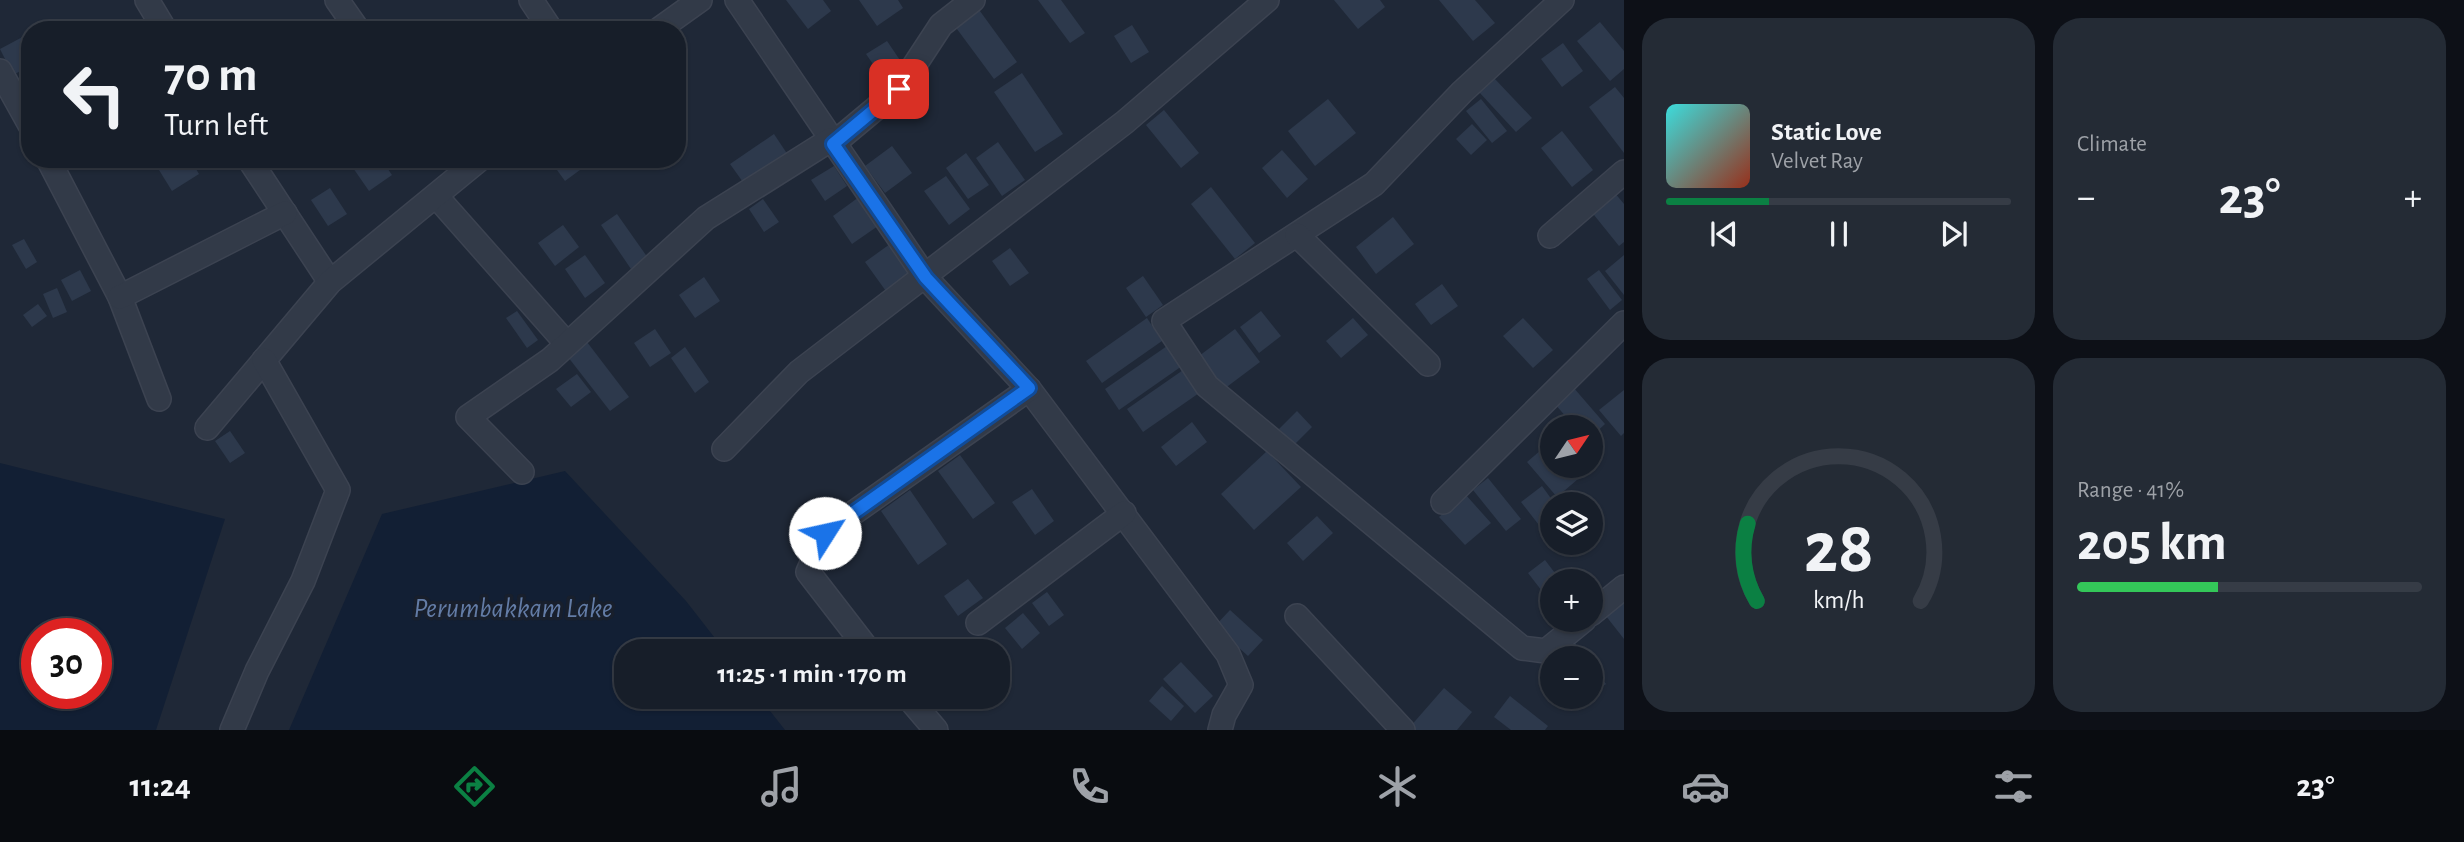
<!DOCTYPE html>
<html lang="en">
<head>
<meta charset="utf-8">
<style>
  body { margin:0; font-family:"Alegreya Sans",sans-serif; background:#242b35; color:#f1f3f6; height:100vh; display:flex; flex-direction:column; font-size:26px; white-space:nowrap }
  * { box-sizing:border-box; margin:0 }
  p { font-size:23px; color:#9ea2a8 }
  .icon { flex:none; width:38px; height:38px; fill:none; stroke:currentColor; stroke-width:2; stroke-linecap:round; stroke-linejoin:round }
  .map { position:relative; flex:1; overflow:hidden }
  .drawer { display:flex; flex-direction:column; gap:18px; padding:18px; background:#0d1017; width:840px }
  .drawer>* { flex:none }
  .banner { position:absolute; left:21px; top:21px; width:665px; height:147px; border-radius:28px; box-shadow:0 2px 5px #0004,0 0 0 2px #363c46; background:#171e29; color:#f1f3f6; overflow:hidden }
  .needle { width:46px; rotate:55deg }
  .buttons { position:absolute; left:1540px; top:415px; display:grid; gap:14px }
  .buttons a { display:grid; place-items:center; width:63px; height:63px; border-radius:50%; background:#171e29; box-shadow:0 2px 5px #0004,0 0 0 2px #363c46; font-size:35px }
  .speed { position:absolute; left:21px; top:618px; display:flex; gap:14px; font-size:35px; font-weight:700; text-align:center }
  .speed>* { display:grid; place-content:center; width:91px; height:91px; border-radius:50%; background:#171e29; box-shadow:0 2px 5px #0004,0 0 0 2px #363c46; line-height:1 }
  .speed .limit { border:10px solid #d22; background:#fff; color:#111 }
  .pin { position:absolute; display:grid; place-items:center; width:60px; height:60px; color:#fff; margin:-30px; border-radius:14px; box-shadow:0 4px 10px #0006 }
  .me { position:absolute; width:77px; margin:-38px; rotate:55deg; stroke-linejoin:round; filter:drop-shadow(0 0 5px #0008) }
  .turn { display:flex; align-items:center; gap:24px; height:147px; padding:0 28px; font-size:32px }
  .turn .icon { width:91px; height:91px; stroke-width:2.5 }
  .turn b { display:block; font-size:49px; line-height:60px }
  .big { font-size:52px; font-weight:700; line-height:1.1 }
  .drawer .widget { flex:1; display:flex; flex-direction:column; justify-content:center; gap:10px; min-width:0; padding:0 24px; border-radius:28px; background:#242b35 }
  .drawer .dial { align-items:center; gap:0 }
  .dial svg { height:182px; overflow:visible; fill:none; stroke:#363c46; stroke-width:7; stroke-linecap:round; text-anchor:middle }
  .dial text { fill:#f1f3f6; stroke:none }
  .song { display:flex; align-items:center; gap:21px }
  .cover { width:84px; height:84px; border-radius:10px; background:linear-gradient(135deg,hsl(180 70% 55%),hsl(10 70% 35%)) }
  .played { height:7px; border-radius:4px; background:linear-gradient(90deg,#0b8043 30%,#363c46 30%) }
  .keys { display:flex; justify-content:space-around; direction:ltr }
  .heat { display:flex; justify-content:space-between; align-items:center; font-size:38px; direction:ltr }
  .charge { height:10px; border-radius:5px; background:linear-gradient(90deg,#34c759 41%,#363c46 0) }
  .drawer .tiles { flex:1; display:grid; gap:18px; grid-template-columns:repeat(2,1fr) }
  .trip { position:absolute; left:614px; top:639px; width:396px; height:70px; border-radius:28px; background:#171e29; box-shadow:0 2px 5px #0004,0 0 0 2px #363c46; font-weight:700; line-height:70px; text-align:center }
  .tab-bar { display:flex; height:112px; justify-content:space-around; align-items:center; background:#090c10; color:#9ea2a8 }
  .tab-bar .icon { width:49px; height:49px }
  .tab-bar .active { color:#0b8043 }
  .tab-bar b { font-size:32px; color:#f1f3f6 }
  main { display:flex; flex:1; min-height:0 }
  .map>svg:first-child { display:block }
  .water { fill:#121f34; fill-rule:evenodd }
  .building { fill:#2d394c }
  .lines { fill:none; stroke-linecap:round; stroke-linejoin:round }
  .minor-casing { stroke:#3c4351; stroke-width:26 }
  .minor { stroke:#323a48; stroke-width:23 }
  .route-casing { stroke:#114b97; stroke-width:18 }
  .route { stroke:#1a73e8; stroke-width:12 }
  .labels { text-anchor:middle; stroke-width:7; stroke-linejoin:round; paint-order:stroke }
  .water-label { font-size:28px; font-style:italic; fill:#637ca6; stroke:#181f2c }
</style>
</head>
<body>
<main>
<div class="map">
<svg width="1624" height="730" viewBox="0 0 1624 730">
  <rect width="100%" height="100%" fill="#1f2837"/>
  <g class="water">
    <path d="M0,463L225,519L156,730H0ZM37,634H96V693H37Z"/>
    <polygon points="565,471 686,601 725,651 626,651 626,696 759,697 785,730 289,730 382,514"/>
  </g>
  <g class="building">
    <polygon points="786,0 823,0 831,11 808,29"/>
    <polygon points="859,0 898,0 903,8 877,26"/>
    <polygon points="1038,0 1061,0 1085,33 1070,43"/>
    <polygon points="1334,0 1380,0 1385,7 1358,29"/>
    <polygon points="1439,0 1475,0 1495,23 1473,41"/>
    <polygon points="977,7 1017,62 994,79 954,25"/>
    <polygon points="1600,22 1624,51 1624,69 1610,81 1577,41"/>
    <polygon points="1132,25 1149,52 1131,63 1114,36"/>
    <polygon points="30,33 30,66 13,75 0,49"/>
    <polygon points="887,41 904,66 884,80 866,54"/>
    <polygon points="1563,43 1583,71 1562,87 1541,59"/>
    <polygon points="1022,73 1063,134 1035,152 994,92"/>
    <polygon points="1494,78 1532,118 1516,132 1479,92"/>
    <polygon points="1615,87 1624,98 1624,153 1589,107"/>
    <polygon points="1328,99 1356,133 1315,166 1288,131"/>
    <polygon points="1481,99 1507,131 1492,143 1466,111"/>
    <polygon points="1164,110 1199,153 1181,168 1146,125"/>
    <polygon points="1472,124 1487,140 1471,155 1456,139"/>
    <polygon points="1562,131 1593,170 1572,187 1541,148"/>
    <polygon points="774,134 788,155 745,185 730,164"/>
    <polygon points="998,142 1025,180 1002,196 976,158"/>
    <polygon points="892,146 912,173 885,193 865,166"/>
    <polygon points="1282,150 1308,179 1287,198 1262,168"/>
    <polygon points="966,153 989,185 968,199 946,168"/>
    <polygon points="176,159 190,159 199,174 172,191 159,170"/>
    <polygon points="359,159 381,159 392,175 369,191 351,165"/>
    <polygon points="549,159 578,159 584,167 565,181"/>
    <polygon points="834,166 847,186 825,201 811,180"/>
    <polygon points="946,176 970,209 949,225 924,191"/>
    <polygon points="1211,187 1255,243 1235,259 1191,204"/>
    <polygon points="330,188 347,214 328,226 311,200"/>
    <polygon points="1614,192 1624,204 1624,242 1619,246 1590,210"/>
    <polygon points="859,197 878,226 852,244 833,216"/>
    <polygon points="763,199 779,222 764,232 749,209"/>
    <polygon points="617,214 648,258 631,269 601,225"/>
    <polygon points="1393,217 1414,244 1376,274 1356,247"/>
    <polygon points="563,225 579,247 555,266 538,243"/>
    <polygon points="24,239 37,262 26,269 12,245"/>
    <polygon points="890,244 913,276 888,294 865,262"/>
    <polygon points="1010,248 1029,273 1010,286 992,261"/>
    <polygon points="585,255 605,283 585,298 565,269"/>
    <polygon points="1624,255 1624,295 1605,271"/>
    <polygon points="80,270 91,291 72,301 61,280"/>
    <polygon points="1599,270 1622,300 1610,310 1587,279"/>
    <polygon points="1143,276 1163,305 1146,317 1126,288"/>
    <polygon points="704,277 720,301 695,318 679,295"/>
    <polygon points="1442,284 1458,306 1431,325 1415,304"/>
    <polygon points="57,288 67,312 53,318 43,294"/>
    <polygon points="38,304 47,316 32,327 23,315"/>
    <polygon points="517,311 538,340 527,348 506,318"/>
    <polygon points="1261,311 1281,336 1259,353 1240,327"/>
    <polygon points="1147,318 1162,341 1102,383 1086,361"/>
    <polygon points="1353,318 1368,335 1341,358 1326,341"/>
    <polygon points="1523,318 1553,350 1533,368 1503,336"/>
    <polygon points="655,329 671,353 650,367 634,343"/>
    <polygon points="1235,329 1260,362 1224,389 1199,356"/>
    <polygon points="587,342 629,397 610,411 568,357"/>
    <polygon points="1167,346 1182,366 1119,410 1105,389"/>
    <polygon points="685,347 709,382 695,393 671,358"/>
    <polygon points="1186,368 1202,391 1143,432 1127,409"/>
    <polygon points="577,374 591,392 571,407 556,389"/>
    <polygon points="1573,387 1605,424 1591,437 1591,427 1575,427 1554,403"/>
    <polygon points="1624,390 1624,433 1621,436 1599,410"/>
    <polygon points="1297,411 1312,427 1294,445 1279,429"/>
    <polygon points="1192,422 1207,442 1176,466 1161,447"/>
    <polygon points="230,431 245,453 230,463 215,441"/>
    <polygon points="1548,444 1552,449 1552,466 1566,466 1578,479 1557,497 1527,462"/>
    <polygon points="1267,451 1301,487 1254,530 1221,494"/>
    <polygon points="960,455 995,503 973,519 938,471"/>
    <polygon points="1488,478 1521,519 1506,531 1473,490"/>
    <polygon points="1542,486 1555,504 1552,504 1552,521 1542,529 1521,502"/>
    <polygon points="1032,489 1054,521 1035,535 1012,502"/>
    <polygon points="910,490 947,544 918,565 881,511"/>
    <polygon points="1465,494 1491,523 1465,545 1439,517"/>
    <polygon points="1317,516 1333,533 1303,561 1287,543"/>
    <polygon points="1545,560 1561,581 1552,581 1552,604 1528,573"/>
    <polygon points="968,579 983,598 958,616 944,596"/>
    <polygon points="1047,592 1064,615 1049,626 1032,603"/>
    <polygon points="1620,598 1624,603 1624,639 1602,611"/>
    <polygon points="1230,610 1263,640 1248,656 1215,626"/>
    <polygon points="1023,613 1040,633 1022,649 1005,628"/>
    <polygon points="1575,643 1586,658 1556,658"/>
    <polygon points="1181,662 1213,696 1195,713 1163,679"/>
    <polygon points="1591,664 1606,684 1591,695"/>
    <polygon points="1162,686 1184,706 1171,721 1149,701"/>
    <polygon points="1444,688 1472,712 1457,730 1412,730 1409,728"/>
    <polygon points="1510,696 1548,726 1545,730 1511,730 1494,717"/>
  </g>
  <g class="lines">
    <g class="minor-casing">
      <g id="minor">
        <polyline points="147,0 165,30"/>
        <polyline points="337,0 358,30"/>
        <polyline points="531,0 551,30"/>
        <polyline points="737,0 926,278 1029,389 1228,654 1241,685 1224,715 1220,730"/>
        <polyline points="1562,0 1462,92 1374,184 1164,321 1207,386 1522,648 1546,651 1584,620"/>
        <polyline points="658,30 700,0"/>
        <polyline points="0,71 30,125"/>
        <polyline points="833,144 899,89 941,25 973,0"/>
        <polyline points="48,159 120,297 159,399"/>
        <polyline points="249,159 330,282"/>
        <polyline points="436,196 567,344"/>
        <polyline points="1297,235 1428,364"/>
        <polyline points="1550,236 1624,172"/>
        <polyline points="120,297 285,213"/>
        <polyline points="207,428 330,282 480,159"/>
        <polyline points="724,449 799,372 1125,122 1267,0"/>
        <polyline points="522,472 468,417 550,360 706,218 830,140"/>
        <polyline points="1443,502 1624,323"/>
        <polyline points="1591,614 1624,587"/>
        <polyline points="1297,616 1403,730"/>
        <polyline points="978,623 1124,513"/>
        <polyline points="869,651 808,572 825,533 1029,389"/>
        <polyline points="907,696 936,730"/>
        <polyline points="232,730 257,671 303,581 338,490 264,360"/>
      </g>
    </g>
    <use href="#minor" class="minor"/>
  </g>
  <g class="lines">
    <g class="route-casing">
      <polyline id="route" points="825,533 1029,388 926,278 833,144 899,89"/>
    </g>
    <use href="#route" class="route"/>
  </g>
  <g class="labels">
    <g class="water-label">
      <text x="513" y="617">Perumbakkam Lake</text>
    </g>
  </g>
</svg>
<div class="buttons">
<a><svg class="needle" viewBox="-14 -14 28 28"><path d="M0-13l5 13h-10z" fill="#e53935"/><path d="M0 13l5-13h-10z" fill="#9ea2a8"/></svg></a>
<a><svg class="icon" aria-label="layers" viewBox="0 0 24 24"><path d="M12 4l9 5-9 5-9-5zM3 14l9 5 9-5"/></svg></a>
<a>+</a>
<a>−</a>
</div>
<div class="speed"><div class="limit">30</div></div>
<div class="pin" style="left:899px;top:89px;background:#d93025"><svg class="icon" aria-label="arrive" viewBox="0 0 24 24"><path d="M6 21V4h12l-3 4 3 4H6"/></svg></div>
<svg class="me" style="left:825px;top:533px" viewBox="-20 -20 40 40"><circle r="19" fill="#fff"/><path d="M0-13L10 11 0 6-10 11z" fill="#1a73e8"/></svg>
<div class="trip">11:25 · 1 min · 170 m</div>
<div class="banner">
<div class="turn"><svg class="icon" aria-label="left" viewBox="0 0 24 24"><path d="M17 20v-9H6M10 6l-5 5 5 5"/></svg><div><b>70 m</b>Turn left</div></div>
</div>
</div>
<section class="drawer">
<div class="tiles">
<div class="widget">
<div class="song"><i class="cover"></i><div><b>Static Love</b><p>Velvet Ray</p></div></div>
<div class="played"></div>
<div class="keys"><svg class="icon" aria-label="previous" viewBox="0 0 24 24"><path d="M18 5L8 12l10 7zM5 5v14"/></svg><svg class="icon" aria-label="pause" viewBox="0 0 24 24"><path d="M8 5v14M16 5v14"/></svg><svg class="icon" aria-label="next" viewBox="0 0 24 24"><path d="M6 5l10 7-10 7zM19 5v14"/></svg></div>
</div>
<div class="widget"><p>Climate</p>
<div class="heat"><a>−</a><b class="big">23°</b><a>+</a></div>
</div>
<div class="widget dial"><svg viewBox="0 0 100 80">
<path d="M14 69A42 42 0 1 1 86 69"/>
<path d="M14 69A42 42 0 0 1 10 35" stroke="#0b8043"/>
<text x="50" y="56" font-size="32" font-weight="700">28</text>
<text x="50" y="72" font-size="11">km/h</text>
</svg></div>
<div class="widget"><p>Range · 41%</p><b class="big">205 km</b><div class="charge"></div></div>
</div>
</section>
</main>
<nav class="tab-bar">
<b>11:24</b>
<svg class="icon active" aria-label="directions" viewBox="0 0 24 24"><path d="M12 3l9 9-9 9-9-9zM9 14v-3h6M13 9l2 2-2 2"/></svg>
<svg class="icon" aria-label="music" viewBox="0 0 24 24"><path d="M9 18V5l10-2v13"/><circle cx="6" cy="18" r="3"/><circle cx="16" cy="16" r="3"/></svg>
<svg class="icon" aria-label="phone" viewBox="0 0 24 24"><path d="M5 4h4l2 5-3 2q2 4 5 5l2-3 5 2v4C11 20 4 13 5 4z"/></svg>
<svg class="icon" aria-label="climate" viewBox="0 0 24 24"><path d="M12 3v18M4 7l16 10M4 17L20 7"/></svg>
<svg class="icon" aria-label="car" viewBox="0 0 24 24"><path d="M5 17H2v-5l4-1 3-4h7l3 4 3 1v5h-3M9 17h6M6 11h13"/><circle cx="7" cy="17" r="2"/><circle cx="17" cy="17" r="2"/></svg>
<svg class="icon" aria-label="filters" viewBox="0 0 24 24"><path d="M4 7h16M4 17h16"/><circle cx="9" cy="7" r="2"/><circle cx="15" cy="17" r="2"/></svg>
<b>23°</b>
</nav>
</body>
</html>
